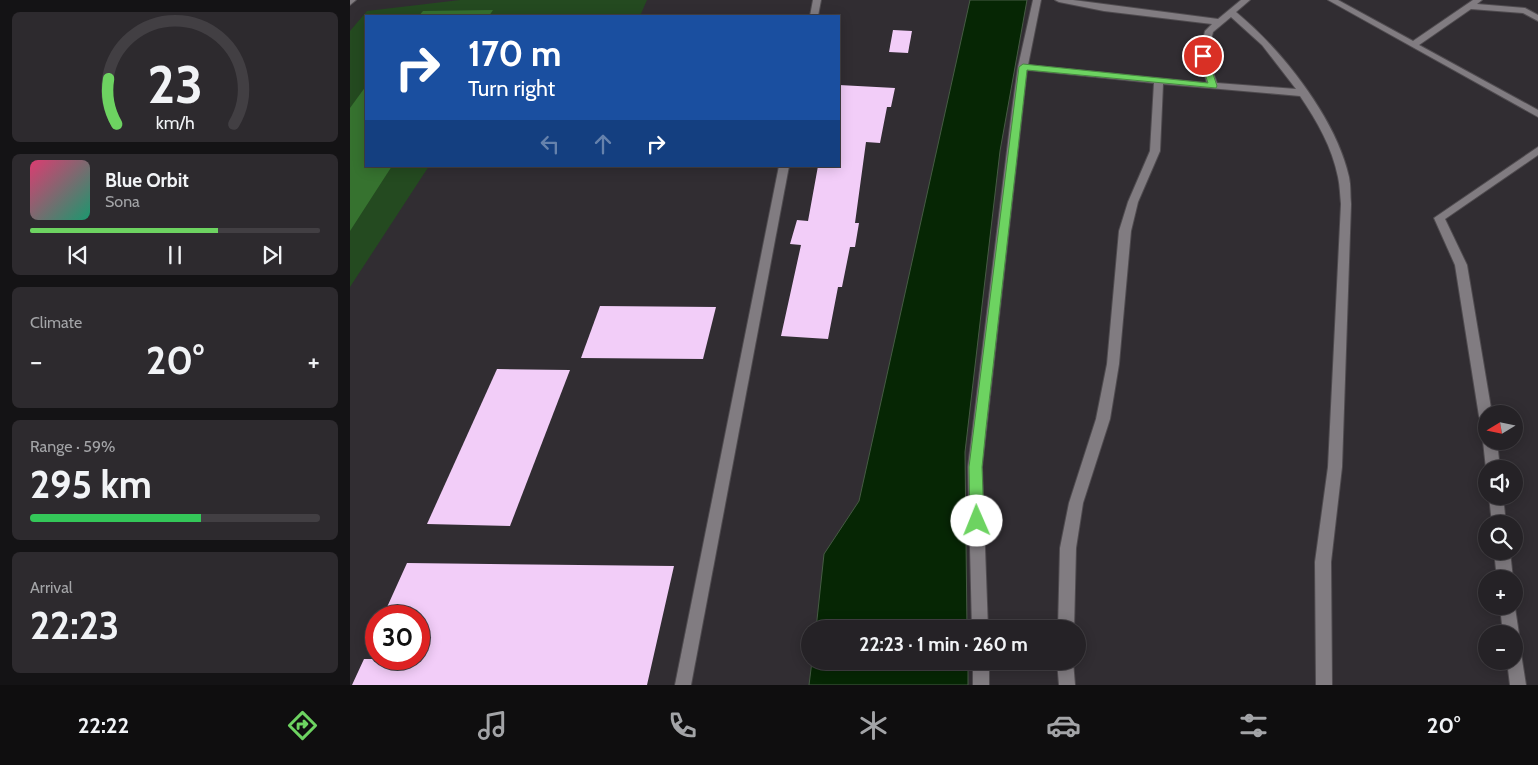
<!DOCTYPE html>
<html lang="en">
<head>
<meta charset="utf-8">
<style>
  body { margin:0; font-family:Cabin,sans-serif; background:#2d2a2e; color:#f1f3f6; height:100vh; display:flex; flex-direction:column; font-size:19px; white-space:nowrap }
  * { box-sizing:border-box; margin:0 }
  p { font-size:16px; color:#a3a4a7 }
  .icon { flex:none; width:28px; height:28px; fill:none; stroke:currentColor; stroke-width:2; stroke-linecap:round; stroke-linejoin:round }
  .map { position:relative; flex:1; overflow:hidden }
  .side { display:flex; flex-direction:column; gap:12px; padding:12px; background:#141315; width:350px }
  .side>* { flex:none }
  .guide { position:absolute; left:15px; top:15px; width:475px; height:152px; border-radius:0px; box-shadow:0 2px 12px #0003,0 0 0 1px #423f43; background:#1a4fa0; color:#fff; overflow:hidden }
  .needle { width:32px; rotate:260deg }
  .fabs { position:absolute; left:1128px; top:405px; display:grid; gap:10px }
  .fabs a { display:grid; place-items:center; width:45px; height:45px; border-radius:50%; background:#252226; box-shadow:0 2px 12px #0003,0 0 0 1px #423f43; font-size:25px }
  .speed { position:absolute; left:15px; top:605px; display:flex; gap:10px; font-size:25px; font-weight:700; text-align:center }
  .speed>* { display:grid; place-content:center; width:65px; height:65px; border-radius:50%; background:#252226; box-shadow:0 2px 12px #0003,0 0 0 1px #423f43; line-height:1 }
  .speed .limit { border:8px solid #d22; background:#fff; color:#111 }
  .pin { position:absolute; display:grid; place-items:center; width:42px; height:42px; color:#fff; margin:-21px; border:2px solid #fff; border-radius:50%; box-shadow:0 1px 5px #0007 }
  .me { position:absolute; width:55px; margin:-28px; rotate:359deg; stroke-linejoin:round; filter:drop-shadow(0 0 4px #0008) }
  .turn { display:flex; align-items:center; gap:18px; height:105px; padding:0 20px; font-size:22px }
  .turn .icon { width:65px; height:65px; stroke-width:2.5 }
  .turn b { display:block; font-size:35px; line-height:42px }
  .lanes { display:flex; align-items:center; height:48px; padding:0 20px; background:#0003; justify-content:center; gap:25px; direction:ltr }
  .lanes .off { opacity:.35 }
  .big { font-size:38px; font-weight:800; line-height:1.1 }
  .side .tile { flex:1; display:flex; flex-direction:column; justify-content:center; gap:8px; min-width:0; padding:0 18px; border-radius:8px; background:#2d2a2e }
  .side .dial { align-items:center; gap:0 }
  .dial svg { height:130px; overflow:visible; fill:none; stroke:#423f43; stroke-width:7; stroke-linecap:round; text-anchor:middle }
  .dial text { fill:#f1f3f6; stroke:none }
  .song { display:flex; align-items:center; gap:15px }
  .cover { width:60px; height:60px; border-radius:8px; background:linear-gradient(135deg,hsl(340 70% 55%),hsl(160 70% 35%)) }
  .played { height:5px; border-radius:2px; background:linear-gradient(90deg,#6dd361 65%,#423f43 65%) }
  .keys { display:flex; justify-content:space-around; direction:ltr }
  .heat { display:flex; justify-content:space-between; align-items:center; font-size:28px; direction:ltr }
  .charge { height:8px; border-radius:4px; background:linear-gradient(90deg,#34c759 59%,#423f43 0) }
  .trip { position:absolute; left:451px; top:620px; width:285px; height:50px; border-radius:25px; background:#252226; box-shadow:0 2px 12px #0003,0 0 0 1px #423f43; font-weight:800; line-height:50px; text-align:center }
  .tab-bar { display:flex; height:80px; justify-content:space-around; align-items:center; background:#0f0e0f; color:#a3a4a7 }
  .tab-bar .icon { width:35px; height:35px }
  .tab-bar .current { color:#6dd361 }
  .tab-bar b { font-size:22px; color:#f1f3f6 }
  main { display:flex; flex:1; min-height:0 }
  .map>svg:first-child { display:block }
  .green { fill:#244a20 }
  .forest { fill:#36722f }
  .water { fill:#062604; stroke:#465b44 }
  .building { fill:#f2cdf8 }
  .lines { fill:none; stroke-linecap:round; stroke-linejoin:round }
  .minor-casing { stroke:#4f4b4f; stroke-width:2 }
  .minor { fill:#817c81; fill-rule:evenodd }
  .route { fill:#6dd361; stroke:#47893f }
</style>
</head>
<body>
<main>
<section class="side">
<div class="tile dial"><svg viewBox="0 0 100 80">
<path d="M14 69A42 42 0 1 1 86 69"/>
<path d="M14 69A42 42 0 0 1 9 41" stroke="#6dd361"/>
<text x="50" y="56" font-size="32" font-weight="700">23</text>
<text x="50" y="72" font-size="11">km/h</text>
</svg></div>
<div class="tile">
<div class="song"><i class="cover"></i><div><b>Blue Orbit</b><p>Sona</p></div></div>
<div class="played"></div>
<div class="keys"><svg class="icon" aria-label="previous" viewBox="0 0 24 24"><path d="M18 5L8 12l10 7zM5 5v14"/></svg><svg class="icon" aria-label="pause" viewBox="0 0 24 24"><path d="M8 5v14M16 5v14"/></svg><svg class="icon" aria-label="next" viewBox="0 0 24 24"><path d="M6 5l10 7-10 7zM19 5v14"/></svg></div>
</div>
<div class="tile"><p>Climate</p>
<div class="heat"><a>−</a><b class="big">20°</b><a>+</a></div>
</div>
<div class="tile"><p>Range · 59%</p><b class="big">295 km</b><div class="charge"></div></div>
<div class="tile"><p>Arrival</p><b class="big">22:23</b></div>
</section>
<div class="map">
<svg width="1188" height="685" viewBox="0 0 1188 685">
  <rect width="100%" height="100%" fill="#312d32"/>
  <polygon class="green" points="110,0 297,0 290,16 16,16 16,166 79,166 0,287 0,31 17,11"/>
  <g class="forest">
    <polygon points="143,10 139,16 69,16 73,11"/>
    <polygon points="16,86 16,166 42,166 0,231 0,108"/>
  </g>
  <g class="water">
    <polygon points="620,0 677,0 650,151 615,452 617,629 466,629 474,554 509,501"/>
    <polygon points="462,661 618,661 618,685 459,685"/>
  </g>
  <g class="building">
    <polygon points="543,30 562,31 558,53 539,52"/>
    <polygon points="489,85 545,88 541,107 537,107 530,143 516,142 505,223 509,223 505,247 500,247 492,287 488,287 478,339 431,336 451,245 440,244 447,220 458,221 468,166 489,166"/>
    <polygon points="250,306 366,307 353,359 231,358"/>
    <polygon points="147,369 220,370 160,526 77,524"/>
    <polygon points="57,563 324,566 297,685 2,685 14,659 69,659 69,616 33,616"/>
  </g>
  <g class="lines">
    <g class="minor-casing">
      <g id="minor">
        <polygon points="0,0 6,0 0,5"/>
        <polygon points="463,0 471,0 468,16 460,16"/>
        <path d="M683,0H691L678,65L857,83L849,56L855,31L862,24L754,11L709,2L705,0H723L868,19L891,0H900L886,12C932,50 986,118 999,177C1001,186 1000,195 1001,204L992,467L981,562L982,685H966L965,562L978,467L991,204C990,195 990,186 988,177C982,147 967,121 950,96L813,84L810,151L788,202L781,231L769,364L760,419L733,503L726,548L724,629H708L710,548L719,503L746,419L757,364L769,231L778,202L800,151L804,83L677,70L632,467L638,629H622L618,467L662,110L668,67ZM881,17L912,45L946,89L867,83L857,56L863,32Z"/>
        <polygon points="978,0 988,0 1063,41 1123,0 1132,0 1127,4 1175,8 1188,15 1188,21 1173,13 1121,9 1069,45 1188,110 1188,117"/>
        <polygon points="1188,147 1188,155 1095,219 1117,265 1142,414 1136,414 1136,422 1131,420 1129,416 1105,265 1084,218"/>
        <polygon points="429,166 439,166 341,685 325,685"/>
        <polygon points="1136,436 1136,441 1147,441 1150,469 1136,469 1133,441"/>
        <polygon points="1139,496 1153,496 1156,524 1142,524"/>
        <polygon points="1144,551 1160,551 1163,579 1147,579"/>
        <polygon points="1164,601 1169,634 1167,640 1164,641 1164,634 1153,634 1150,606 1164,606"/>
        <polygon points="1164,645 1170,647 1176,685 1160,685 1157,661 1164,661"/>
        <rect x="623" y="661" width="16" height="24"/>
        <polygon points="707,661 723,661 725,685 709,685"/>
      </g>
    </g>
    <use href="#minor" class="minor"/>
  </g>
  <polygon class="route" points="853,54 857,56 867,86 866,88 677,70 636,428 632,467 634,521 632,526 627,528 622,526 620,521 619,467 669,67 673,64 858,83 849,56"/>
</svg>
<div class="fabs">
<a><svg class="needle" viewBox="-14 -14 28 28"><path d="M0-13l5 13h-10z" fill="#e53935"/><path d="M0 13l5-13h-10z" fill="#a3a4a7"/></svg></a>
<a><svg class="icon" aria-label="sound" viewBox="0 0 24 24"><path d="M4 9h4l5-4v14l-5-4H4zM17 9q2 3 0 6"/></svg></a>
<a><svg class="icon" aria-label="search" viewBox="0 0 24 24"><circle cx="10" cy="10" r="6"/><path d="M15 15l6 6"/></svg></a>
<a>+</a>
<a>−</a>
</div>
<div class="speed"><div class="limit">30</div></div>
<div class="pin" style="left:853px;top:56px;background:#d93025"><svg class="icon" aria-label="arrive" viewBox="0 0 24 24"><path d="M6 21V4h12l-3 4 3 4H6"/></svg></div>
<svg class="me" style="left:627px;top:521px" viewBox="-20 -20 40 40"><circle r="19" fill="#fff"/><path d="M0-13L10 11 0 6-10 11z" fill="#6dd361"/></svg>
<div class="trip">22:23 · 1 min · 260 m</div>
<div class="guide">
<div class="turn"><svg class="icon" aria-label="right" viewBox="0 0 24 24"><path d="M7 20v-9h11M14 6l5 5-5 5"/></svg><div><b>170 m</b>Turn right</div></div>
<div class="lanes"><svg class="icon off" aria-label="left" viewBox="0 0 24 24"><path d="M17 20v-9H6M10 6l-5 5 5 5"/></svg><svg class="icon off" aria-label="ahead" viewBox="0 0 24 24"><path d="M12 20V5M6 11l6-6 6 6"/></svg><svg class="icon" aria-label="right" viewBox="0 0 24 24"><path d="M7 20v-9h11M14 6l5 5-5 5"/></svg></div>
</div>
</div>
</main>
<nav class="tab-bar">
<b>22:22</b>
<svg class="icon current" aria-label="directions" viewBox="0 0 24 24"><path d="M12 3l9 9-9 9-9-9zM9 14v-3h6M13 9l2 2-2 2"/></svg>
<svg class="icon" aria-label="music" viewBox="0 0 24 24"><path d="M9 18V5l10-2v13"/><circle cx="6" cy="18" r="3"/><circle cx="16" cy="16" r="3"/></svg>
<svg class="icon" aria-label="phone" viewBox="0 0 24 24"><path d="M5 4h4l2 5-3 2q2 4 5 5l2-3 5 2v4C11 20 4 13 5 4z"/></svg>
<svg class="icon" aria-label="climate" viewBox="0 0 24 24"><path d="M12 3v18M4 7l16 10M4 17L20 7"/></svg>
<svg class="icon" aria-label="car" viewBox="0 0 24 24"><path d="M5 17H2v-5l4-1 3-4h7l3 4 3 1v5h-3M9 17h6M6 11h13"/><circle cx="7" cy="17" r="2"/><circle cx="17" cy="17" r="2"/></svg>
<svg class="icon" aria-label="filters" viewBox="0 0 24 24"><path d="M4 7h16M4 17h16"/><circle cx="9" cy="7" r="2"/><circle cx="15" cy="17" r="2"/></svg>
<b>20°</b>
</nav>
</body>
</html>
